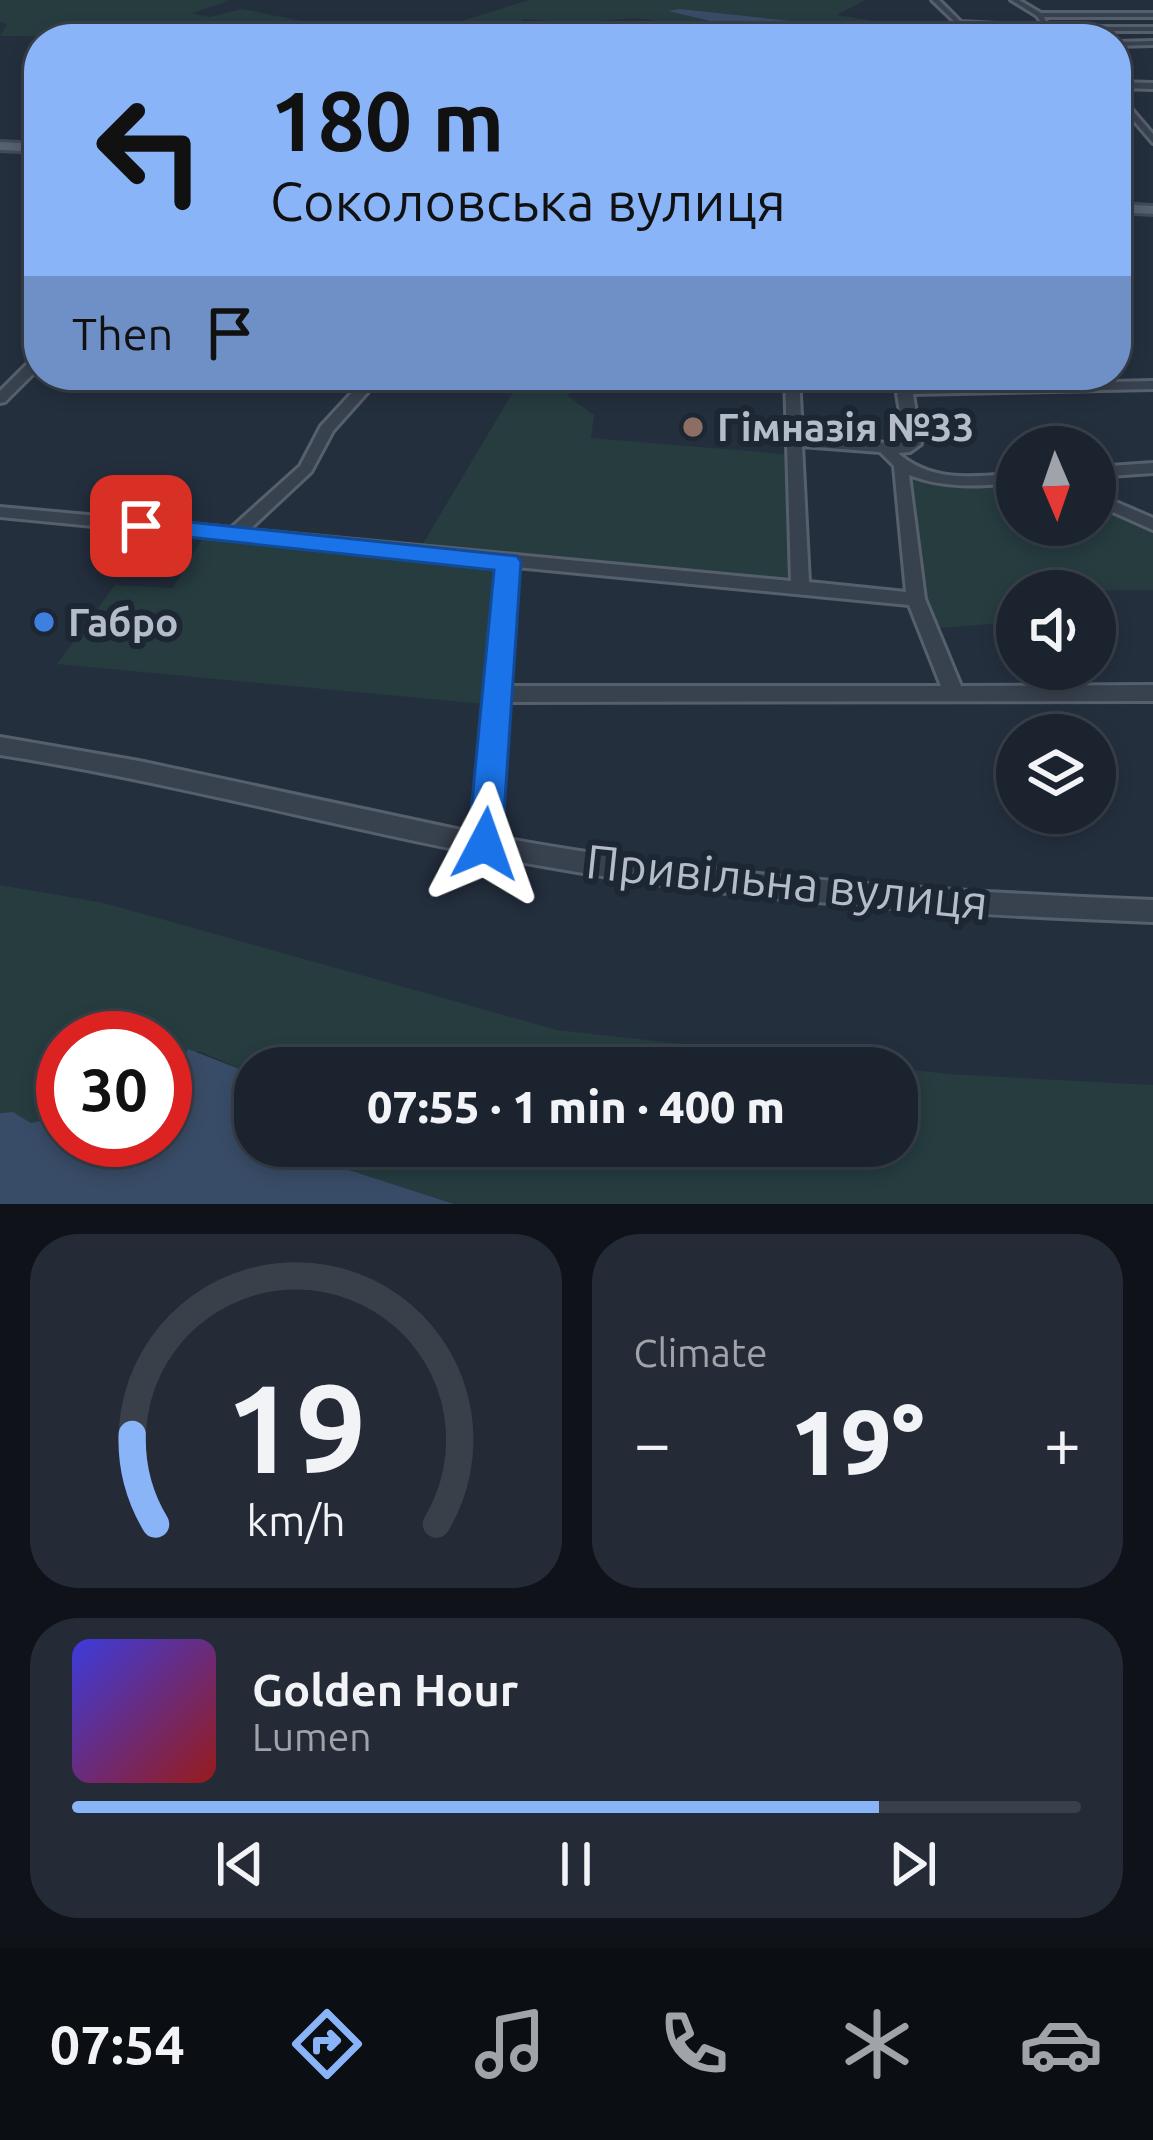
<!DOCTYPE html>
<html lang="en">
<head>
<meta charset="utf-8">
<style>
  body { margin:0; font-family:Ubuntu,sans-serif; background:#242b36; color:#f1f3f6; height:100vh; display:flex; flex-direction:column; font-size:45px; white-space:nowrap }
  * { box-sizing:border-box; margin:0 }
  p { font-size:39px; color:#a0a4aa }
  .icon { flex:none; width:66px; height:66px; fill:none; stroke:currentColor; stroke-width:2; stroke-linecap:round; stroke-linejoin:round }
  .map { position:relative; height:1204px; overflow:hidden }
  .panel { display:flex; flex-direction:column; gap:30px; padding:30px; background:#0f1319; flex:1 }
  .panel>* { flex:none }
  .guide { position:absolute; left:24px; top:24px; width:1107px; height:366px; border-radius:48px; box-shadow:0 6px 18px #0003,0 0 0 3px #39404a; background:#8ab4f8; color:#111; overflow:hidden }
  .needle { width:78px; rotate:178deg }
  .tools { position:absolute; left:996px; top:426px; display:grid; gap:24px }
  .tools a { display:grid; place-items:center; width:120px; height:120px; border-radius:50%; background:#1b232e; box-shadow:0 6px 18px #0003,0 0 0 3px #39404a; font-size:60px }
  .speed { position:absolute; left:36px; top:1011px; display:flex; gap:24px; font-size:60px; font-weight:700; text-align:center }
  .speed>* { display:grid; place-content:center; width:156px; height:156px; border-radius:50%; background:#1b232e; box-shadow:0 6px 18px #0003,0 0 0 3px #39404a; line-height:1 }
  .speed .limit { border:18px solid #d22; background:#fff; color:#111 }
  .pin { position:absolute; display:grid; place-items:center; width:102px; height:102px; color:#fff; margin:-51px; border-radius:24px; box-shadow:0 6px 18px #0006 }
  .me { position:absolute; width:132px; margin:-66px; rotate:4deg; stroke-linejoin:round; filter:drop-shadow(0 0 9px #0008) }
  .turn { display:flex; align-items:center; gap:42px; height:252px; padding:0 48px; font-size:54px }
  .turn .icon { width:156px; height:156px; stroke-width:2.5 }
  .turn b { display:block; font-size:84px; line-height:102px }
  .then { display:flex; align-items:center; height:114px; padding:0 48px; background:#0003; gap:24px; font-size:45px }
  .big { font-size:90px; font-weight:800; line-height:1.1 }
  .panel .tile { flex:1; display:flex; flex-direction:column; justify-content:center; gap:18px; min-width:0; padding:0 42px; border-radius:48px; background:#242b36 }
  .panel .dial { align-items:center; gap:0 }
  .dial svg { height:312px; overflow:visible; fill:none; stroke:#39404a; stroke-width:7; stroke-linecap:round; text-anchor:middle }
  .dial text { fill:#f1f3f6; stroke:none }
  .song { display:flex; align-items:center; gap:36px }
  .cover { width:144px; height:144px; border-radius:18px; background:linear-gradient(135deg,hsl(240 70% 55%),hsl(0 70% 35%)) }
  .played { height:12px; border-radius:6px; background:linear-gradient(90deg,#8ab4f8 80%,#39404a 80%) }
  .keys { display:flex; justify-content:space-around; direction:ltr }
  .heat { display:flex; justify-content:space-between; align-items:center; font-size:66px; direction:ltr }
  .panel .tiles { flex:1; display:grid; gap:30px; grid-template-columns:1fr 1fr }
  .tile:last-child { grid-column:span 2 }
  .trip { position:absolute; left:234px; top:1047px; width:684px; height:120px; border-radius:48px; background:#1b232e; box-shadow:0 6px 18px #0003,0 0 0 3px #39404a; font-weight:800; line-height:120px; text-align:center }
  .menu { display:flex; height:192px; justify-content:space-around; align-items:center; background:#0b0e12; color:#a0a4aa }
  .menu .icon { width:84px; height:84px }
  .menu .current { color:#8ab4f8 }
  .menu b { font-size:54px; color:#f1f3f6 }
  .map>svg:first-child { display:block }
  .green { fill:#263c3f }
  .water { fill:#394c67 }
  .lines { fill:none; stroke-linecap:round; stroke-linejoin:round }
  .minor-casing { stroke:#565f6c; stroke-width:6 }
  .major-casing { stroke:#414a57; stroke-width:6 }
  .minor { fill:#38414e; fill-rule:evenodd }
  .major { fill:#56606e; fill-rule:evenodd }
  .route { fill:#1a73e8; stroke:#114b97; stroke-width:3 }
  .education-dot { fill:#8d6e63; stroke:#1d2633; stroke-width:4.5 }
  .shop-dot { fill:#3f7fe0; stroke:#1d2633; stroke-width:4.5 }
  .labels { text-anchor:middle; stroke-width:12; stroke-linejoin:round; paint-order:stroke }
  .poi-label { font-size:39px; font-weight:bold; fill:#b4bcc9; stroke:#1d2633; text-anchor:start }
  .near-street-label { font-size:48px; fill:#b4bcc9; stroke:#1d2633 }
</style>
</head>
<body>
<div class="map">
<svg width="1153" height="1204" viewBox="0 0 1153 1204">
  <rect width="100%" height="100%" fill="#242f3e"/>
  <g class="green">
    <polygon points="0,0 224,0 229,1 192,13 209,17 242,9 392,39 0,36 7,24 0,22"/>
    <polygon points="529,0 865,0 837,15 985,39 757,36 636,18 576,23 524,19 505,28 507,33 549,35 547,39 404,39"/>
    <polygon points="523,375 573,375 568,396 594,415 591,438 796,455 800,588 508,562 495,705 57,664 115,585 173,588 206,532 418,552"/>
    <polygon points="900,468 922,478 1017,478 1017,525 1095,525 1095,498 1153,525 1153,590 1017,591 1017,622 927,629"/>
    <polygon points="0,885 104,903 557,1030 948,1074 1153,1085 1153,1204 454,1204 275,1146 897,1146 897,1068 255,1068 255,1075 199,1051 165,1071 165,1038 63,1038 63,1115 31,1123 13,1112 0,1113"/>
  </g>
  <g class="water">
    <polygon points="679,9 791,21 808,24 812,32 757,32 668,11"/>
    <polygon points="188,1049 255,1075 255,1146 275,1146 454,1204 0,1204 0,1113 13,1112 31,1123 63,1115 63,1140 165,1140 165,1071 182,1062"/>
  </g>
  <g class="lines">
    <g class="minor-casing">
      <g id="minor">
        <polygon points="932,0 939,0 961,22 1047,27 1153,27 1153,31 1044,31 959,26"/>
        <polygon points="1011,0 1019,0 1041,13 1153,13 1153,17 1044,17 1046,22 1042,24 1037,16"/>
        <polygon points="1153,41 1153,45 1116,46 1116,42"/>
        <polygon points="39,80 39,87 34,87 34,83"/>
        <polygon points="1116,82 1153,83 1153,89 1116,88"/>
        <polygon points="1116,91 1153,134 1153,143 1116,100"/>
        <polygon points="39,356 39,368 5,402 0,403 0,391 34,357"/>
        <path d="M368,375H383L333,431L311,472L249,530L791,581L785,375H799L802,437L902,444L905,442L897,394L904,387L1153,381V389L913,394L921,444L910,452L898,453C932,483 975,477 1017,473V483C979,486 945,489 909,475L925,599L961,686L1153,685V701L507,702L497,837C714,877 933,891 1153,900V922C953,914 752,903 554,868C368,836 186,784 0,755V737L139,761L475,833L485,694L499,565L0,517V507L231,528L300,466L321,426ZM802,446L880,452L894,466L906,592L809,582ZM516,567L909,605L941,686H508Z"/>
        <polygon points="1153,463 1153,473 1095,477 1095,467"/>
        <polygon points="1095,493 1153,518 1153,530 1095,504"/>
      </g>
    </g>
    <g class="major-casing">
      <g id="major">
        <polygon points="0,142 39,144 39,152 0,150"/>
        <polygon points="1116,204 1153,206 1153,214 1116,212"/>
      </g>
    </g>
    <use href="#minor" class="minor"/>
    <use href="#major" class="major"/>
  </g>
  <polygon class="route" points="141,517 517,556 521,562 502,844 497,855 485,860 473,855 468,844 494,570 132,531 129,526"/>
  <circle class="education-dot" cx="693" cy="427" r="12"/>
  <circle class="shop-dot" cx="44" cy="622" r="12"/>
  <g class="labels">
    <g class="poi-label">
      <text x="717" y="441">Гімназія №33</text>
      <text x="68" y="636">Габро</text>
    </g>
    <g class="near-street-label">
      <text transform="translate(787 882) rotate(6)" y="17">Привільна вулиця</text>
    </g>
  </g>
</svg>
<div class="tools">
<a><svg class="needle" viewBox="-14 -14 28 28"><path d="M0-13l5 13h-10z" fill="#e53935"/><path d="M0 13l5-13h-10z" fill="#a0a4aa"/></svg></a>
<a><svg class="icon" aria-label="sound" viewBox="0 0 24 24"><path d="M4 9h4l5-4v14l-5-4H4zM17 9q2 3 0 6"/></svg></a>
<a><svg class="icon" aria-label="layers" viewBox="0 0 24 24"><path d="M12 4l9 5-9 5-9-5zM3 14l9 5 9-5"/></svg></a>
</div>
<div class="speed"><div class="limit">30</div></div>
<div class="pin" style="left:141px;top:526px;background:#d93025"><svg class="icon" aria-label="arrive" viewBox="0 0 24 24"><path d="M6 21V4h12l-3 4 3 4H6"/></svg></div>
<svg class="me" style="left:485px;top:844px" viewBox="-20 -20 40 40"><path d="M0-17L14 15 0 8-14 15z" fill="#1a73e8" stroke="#fff" stroke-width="4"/></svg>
<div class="trip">07:55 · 1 min · 400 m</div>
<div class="guide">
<div class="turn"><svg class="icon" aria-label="left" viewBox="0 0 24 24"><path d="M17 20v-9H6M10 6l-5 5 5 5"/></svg><div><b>180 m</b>Соколовська вулиця</div></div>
<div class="then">Then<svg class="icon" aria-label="arrive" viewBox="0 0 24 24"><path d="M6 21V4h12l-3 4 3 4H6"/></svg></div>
</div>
</div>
<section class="panel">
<div class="tiles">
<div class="tile dial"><svg viewBox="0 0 100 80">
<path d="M14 69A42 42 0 1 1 86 69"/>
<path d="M14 69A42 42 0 0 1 8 46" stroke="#8ab4f8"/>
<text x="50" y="56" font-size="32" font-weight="700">19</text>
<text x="50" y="72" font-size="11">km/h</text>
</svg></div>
<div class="tile"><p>Climate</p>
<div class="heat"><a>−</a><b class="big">19°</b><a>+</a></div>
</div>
<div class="tile">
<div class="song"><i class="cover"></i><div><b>Golden Hour</b><p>Lumen</p></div></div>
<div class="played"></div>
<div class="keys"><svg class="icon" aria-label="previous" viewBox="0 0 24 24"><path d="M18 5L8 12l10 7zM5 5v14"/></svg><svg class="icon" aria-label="pause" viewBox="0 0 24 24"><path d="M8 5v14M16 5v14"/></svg><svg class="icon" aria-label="next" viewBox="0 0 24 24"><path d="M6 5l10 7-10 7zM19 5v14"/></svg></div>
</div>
</div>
</section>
<nav class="menu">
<b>07:54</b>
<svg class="icon current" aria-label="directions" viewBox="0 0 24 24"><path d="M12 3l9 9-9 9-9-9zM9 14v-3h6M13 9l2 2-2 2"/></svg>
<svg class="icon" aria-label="music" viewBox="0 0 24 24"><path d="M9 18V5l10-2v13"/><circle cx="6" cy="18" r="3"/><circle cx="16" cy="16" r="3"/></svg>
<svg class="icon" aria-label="phone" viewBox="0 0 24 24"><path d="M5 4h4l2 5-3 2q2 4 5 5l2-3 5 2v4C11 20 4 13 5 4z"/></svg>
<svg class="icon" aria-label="climate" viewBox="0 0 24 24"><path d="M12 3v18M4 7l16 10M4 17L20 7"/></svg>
<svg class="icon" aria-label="car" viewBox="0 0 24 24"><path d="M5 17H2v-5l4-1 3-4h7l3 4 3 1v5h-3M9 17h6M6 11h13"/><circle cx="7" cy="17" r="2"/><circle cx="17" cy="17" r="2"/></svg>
</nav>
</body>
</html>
